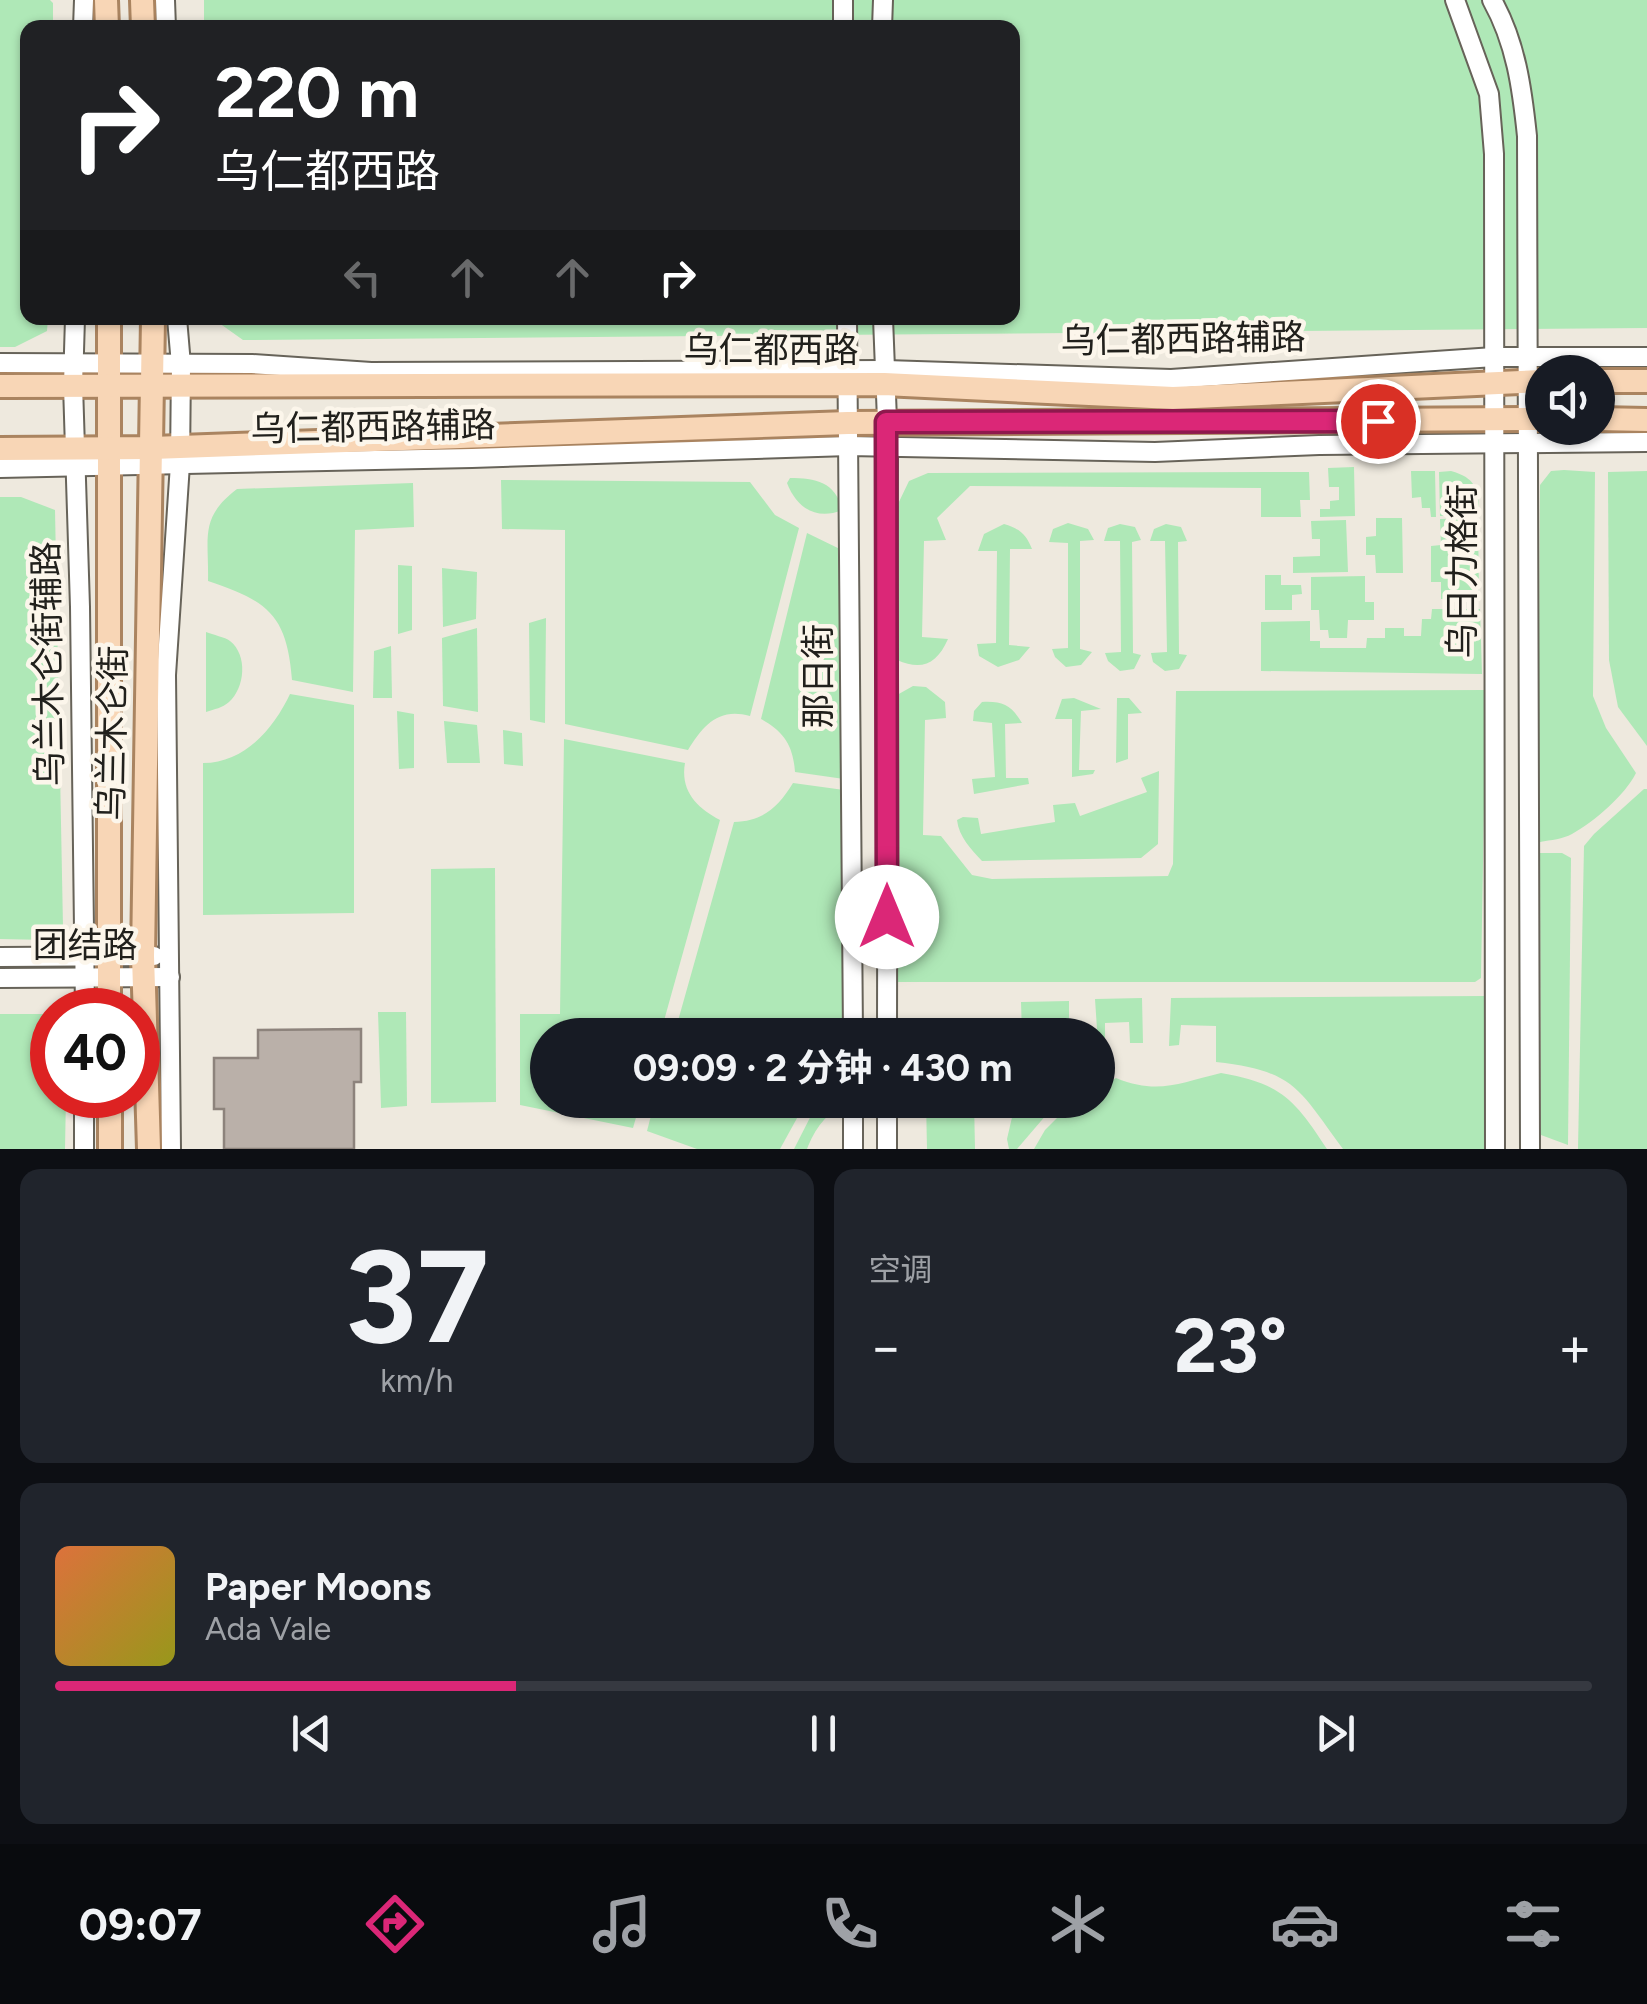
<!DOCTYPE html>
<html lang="zh">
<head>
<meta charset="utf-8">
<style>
  body { margin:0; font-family:Figtree,"Noto Sans SC",sans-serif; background:#20242c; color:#f1f3f6; height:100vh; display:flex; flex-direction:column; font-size:38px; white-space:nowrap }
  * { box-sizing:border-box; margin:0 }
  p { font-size:32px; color:#9ea1a6 }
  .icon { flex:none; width:55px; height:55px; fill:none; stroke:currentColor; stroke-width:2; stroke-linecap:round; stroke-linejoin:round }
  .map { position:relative; height:1149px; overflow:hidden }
  .side { display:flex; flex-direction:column; gap:20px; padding:20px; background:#0d0f14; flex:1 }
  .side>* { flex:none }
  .banner { position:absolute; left:20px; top:20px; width:1000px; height:305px; border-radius:20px; box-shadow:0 2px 8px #0004; background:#202124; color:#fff; overflow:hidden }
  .fabs { position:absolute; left:1525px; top:355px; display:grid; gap:20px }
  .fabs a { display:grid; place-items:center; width:90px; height:90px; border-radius:50%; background:#171b24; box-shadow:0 2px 8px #0004; font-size:50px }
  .speed { position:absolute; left:30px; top:988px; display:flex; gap:20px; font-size:50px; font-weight:700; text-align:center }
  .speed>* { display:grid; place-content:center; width:130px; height:130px; border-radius:50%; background:#171b24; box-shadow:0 2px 8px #0004; line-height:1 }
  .speed .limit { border:15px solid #d22; background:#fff; color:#111 }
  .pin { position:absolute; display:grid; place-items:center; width:85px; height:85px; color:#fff; margin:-42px; border:5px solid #fff; border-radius:50%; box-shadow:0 2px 10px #0007 }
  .me { position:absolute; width:110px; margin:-55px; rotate:0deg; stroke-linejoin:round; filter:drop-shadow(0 0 8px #0008) }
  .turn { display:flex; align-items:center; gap:35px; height:210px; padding:0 30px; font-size:45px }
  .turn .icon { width:130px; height:130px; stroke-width:2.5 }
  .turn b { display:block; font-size:70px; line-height:85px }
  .lanes { display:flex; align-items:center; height:95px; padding:0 30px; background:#0003; justify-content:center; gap:50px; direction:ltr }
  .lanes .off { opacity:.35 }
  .big { font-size:75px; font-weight:700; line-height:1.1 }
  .side .widget { flex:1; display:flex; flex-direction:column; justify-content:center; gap:15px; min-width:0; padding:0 35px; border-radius:20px; background:#20242c }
  .side .dial { align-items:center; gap:0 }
  .dial b { font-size:130px; line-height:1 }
  .song { display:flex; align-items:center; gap:30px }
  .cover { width:120px; height:120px; border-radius:15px; background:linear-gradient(135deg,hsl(20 70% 55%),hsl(60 70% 35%)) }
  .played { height:10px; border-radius:5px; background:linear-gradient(90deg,#db2777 30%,#363941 30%) }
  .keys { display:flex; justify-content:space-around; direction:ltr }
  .heat { display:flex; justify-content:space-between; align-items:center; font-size:55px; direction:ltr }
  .side .tiles { flex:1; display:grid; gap:20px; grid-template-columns:1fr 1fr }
  .widget:last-child { grid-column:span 2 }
  .trip { position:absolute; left:530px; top:1018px; width:585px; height:100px; border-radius:50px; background:#171b24; box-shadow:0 2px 8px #0004; font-weight:700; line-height:100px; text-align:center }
  .dock { display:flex; height:160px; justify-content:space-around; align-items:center; background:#090b0e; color:#9ea1a6 }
  .dock .icon { width:70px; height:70px }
  .dock .current { color:#db2777 }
  .dock b { font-size:45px; color:#f1f3f6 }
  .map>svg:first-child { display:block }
  .green { fill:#afe8b7 }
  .building { fill:#bab0a9; stroke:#8d837c; stroke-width:2.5 }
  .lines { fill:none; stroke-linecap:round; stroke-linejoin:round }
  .minor-casing { stroke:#676359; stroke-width:22 }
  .major-casing { stroke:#aa8460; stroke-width:28 }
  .minor { stroke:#fff; stroke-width:18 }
  .major { stroke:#f8d6b6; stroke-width:22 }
  .route-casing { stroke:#8e194d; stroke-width:25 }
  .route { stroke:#db2777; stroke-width:18 }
  .labels { text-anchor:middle; stroke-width:9; stroke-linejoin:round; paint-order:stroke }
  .street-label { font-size:35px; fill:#21201c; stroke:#fcf6eb }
</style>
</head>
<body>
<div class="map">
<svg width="1647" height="1149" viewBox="0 0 1647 1149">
  <rect width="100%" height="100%" fill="#eee9de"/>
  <g class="green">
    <polygon points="0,0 50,0 53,3 53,27 28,28 28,318 48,318 47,331 15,347 0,347"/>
    <polygon points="204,0 1647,0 1647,328 243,340 212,318 1012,318 1012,28 204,28"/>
    <polygon points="1354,467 1355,516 1320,517 1320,509 1330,509 1330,501 1339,500 1339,487 1329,487 1328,468"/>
    <path d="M1564,470L1595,472L1593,696L1606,728L1636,773C1625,795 1594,822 1572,834C1563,839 1551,840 1540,842L1538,836L1540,485L1551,471Z"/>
    <polygon points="1411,471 1435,471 1436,517 1431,517 1430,508 1422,508 1421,497 1412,498"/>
    <path d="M1451,471C1477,478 1479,491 1479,516H1440L1439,472Z"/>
    <polygon points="1647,471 1647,746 1618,707 1609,660 1608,472"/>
    <path d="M1309,472L1310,500H1300L1301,517H1261V488L970,486L937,518L946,540L924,541L922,637L948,639C937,664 922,671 897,660V506L909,481L928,473Z"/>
    <path d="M790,478C815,478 836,482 842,510C816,521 796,507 787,483Z"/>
    <path d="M501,480L750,482L775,515L799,528L750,716C718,707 703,726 688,750L565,724V530L502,529Z"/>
    <path d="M413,483L414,527L355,530L353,692L292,680C287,614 267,601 208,581C209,537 199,518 237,489Z"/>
    <polygon points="0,497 21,497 55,510 63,927 48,940 0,939"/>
    <polygon points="1376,518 1402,518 1403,573 1376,573 1375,555 1366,555 1366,537 1376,536"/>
    <polygon points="1478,518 1479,598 1441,599 1441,582 1431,582 1431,546 1441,545 1440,519"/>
    <polygon points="1346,520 1348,572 1293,573 1293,557 1320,556 1320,539 1312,539 1311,521"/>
    <polygon points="1068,523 1088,529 1094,540 1080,541 1080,649 1092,652 1081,665 1066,667 1055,657 1052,649 1068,648 1068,543 1049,542 1053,529"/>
    <path d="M1004,524C1020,529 1026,534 1032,549H1010L1009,645L1030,647L1019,660L998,667L979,656L977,644L996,643L997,551H978L984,534Z"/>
    <polygon points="1120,524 1135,527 1141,540 1132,542 1133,653 1141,655 1134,669 1120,671 1108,661 1105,653 1121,652 1120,541 1104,541 1108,528"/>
    <polygon points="1166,524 1181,527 1187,541 1178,542 1179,654 1187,655 1179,669 1165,671 1153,662 1151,653 1167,652 1165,541 1150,541 1154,529"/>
    <path d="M807,533L844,551V779L795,772C793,745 784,732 761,719Z"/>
    <polygon points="398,565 412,566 412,630 398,634"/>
    <polygon points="442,568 477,572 476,619 443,627"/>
    <polygon points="1265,575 1281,575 1281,585 1301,585 1302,594 1292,595 1292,610 1265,610"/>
    <polygon points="1365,576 1365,602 1374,602 1374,620 1348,620 1347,638 1329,638 1328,630 1320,630 1319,610 1311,610 1311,577"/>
    <polygon points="1432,609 1480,609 1482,674 1261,671 1261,622 1310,621 1310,641 1320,641 1320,648 1366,648 1367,638 1385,638 1385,628 1404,628 1404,636 1421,636 1422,619 1431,619"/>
    <polygon points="546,618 545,722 545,723 530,720 529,623"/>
    <polygon points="477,628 478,712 443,706 442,638"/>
    <path d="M206,632C213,635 225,637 230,641C248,655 245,688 229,702C222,708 215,709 206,712Z"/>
    <polygon points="391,646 392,698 373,698 374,651"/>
    <polygon points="913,686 926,687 945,702 946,718 925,720 923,835 941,836 972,875 992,879 1168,876 1173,864 1176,691 1486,690 1481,978 1475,982 898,982 897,695"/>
    <path d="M290,694L354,705V913L203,915V763C245,763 274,728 290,694Z"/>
    <polygon points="1074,698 1101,709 1081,711 1079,770 1095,770 1093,774 1072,777 1072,719 1055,719 1062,699"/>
    <polygon points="1117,698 1129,698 1142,713 1128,714 1128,759 1116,763"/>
    <path d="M982,702C1003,701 1011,705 1022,723L1005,724L1006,778H1028L1029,784L974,794L972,779L995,777L992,723L973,721L974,711Z"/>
    <polygon points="397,711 414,714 414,768 399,769"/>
    <polygon points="444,721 477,725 480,763 447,763"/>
    <polygon points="503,730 522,733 523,766 504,764"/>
    <path d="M564,739L685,763C680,791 697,808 720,820L660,1035H548V1100H641L633,1128L520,1105V1014H560Z"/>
    <path d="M1159,771L1158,844L1141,858L982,861C971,849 959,837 957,820L963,817L978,818L981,834L1055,822L1053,805L1075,803L1080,816L1147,792L1141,778Z"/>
    <path d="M793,783L844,790L845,1029L842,1035H674L734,822C764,821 778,807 793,783Z"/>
    <polygon points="1644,789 1647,789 1647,1149 1578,1149 1584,846 1594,834"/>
    <polygon points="1540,853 1562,853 1571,858 1568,1145 1541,1135"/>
    <polygon points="495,868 496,1102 431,1103 431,869"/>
    <path d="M1484,996L1485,1149H1343C1298,1088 1295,1071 1216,1062V1026L1181,1025L1179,1045L1169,1046L1171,998Z"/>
    <polygon points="1142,998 1143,1043 1130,1043 1129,1022 1105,1023 1105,1044 1098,1044 1095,999"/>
    <polygon points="1069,1001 1069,1035 1056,1035 1055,1026 1032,1026 1031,1035 1022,1035 1021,1002"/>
    <polygon points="378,1012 406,1012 407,1106 381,1108"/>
    <polygon points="0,1014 48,1014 52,1019 52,1095 66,1095 65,1149 0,1149"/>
    <path d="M1221,1073C1281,1083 1295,1100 1327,1149H1034L1045,1130L1075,1100H1098V1088L1116,1078C1158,1095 1179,1083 1221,1073Z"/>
    <polygon points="655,1100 807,1100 780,1149 697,1149 647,1131"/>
    <path d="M819,1100H847V1105C826,1112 815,1129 807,1149H794Z"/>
    <polygon points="926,1100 974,1100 975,1149 927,1149"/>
    <polygon points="1016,1100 1059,1100 1017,1149 1009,1149 1007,1139"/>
  </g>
  <polygon class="building" points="361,1029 361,1082 354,1082 354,1149 224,1149 224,1109 214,1109 214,1058 258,1058 258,1030"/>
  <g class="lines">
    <g class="minor-casing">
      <g id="minor">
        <polyline points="165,0 166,28"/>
        <polyline points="1455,0 1489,94 1494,154 1495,1149"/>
        <path d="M1492,0C1516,43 1522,88 1527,136L1530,1149"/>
        <polyline points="83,28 84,0"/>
        <polyline points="843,28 843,0"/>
        <polyline points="882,28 883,0"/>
        <polyline points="75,318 73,385 80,607 85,1010"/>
        <polyline points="847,318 853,1035"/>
        <polyline points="883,318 888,446 887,1035"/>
        <polyline points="0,363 252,364 371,372 886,370 1171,379 1494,357 1647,357"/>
        <polyline points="0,468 472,458 849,446 1155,452 1319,445 1647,442"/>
        <polyline points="0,957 154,956"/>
        <polyline points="0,978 170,977"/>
        <polyline points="853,1100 853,1149"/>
        <polyline points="84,1149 84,1095"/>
        <polyline points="171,1149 166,675 180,464 181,365 177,318"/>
        <polyline points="887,1149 887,1100"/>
      </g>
    </g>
    <g class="major-casing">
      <g id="major">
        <polyline points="106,0 107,28"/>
        <polyline points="142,0 143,28"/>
        <polyline points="109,318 109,1010"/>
        <polyline points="1598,381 1647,381"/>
        <polyline points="0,386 884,384 1173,398 1542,381"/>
        <polyline points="1598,419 1647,420"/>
        <polyline points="0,449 152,448 848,423 1542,419"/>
        <polyline points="110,1095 110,1149"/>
        <polyline points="149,1149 143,956 153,318"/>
      </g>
    </g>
    <use href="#minor" class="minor"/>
    <use href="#major" class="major"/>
  </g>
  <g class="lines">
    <g class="route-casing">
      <polyline id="route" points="887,917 886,422 1378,421"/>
    </g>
    <use href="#route" class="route"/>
  </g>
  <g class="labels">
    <g class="street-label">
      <text transform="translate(1183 339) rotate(-1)" y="12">乌仁都西路辅路</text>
      <text x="771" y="362">乌仁都西路</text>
      <text transform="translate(373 427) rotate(-1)" y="12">乌仁都西路辅路</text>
      <text transform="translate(1462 571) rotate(-90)" y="12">乌日力格街</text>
      <text transform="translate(48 664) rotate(-91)" y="12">乌兰木仑街辅路</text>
      <text transform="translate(818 676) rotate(-90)" y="12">那日街</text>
      <text transform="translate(112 733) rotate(-89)" y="12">乌兰木仑街</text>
      <text x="85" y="957">团结路</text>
    </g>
  </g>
</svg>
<div class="fabs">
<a><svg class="icon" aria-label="sound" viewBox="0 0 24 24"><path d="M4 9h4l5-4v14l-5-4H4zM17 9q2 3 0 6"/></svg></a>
</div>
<div class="speed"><div class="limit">40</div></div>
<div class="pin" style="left:1378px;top:421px;background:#d93025"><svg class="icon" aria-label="arrive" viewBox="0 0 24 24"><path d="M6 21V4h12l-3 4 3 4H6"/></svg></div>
<svg class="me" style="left:887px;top:917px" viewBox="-20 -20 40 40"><circle r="19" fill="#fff"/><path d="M0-13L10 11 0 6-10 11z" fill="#db2777"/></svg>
<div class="trip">09:09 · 2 分钟 · 430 m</div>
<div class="banner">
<div class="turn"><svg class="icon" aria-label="right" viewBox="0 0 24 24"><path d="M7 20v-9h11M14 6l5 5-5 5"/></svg><div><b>220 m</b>乌仁都西路</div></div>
<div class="lanes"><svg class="icon off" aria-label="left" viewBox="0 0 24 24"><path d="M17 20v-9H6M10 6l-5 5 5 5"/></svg><svg class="icon off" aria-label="ahead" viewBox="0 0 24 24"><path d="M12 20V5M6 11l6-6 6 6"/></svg><svg class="icon off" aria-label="ahead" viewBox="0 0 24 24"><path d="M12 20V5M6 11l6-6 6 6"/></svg><svg class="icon" aria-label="right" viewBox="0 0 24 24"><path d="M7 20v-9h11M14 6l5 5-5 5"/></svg></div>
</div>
</div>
<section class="side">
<div class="tiles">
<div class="widget dial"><b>37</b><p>km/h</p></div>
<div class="widget"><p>空调</p>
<div class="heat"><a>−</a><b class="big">23°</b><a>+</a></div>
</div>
<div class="widget">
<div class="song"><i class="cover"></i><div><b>Paper Moons</b><p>Ada Vale</p></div></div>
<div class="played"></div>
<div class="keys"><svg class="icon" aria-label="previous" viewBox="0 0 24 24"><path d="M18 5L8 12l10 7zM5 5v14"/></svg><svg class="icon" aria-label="pause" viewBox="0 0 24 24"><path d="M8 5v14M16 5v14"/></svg><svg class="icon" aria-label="next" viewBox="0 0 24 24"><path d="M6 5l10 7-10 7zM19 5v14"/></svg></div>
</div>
</div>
</section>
<nav class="dock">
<b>09:07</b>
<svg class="icon current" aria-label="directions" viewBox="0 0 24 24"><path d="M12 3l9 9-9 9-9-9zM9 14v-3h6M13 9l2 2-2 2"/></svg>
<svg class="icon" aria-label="music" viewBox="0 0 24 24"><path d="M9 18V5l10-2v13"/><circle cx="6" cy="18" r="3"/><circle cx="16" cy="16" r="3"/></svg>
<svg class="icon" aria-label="phone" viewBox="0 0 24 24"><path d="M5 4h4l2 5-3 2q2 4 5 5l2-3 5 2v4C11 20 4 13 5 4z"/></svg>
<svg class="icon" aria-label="climate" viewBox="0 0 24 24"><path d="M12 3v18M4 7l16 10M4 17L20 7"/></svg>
<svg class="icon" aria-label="car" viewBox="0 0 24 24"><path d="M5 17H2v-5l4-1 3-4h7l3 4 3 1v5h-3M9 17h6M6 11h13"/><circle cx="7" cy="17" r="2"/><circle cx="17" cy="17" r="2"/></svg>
<svg class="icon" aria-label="filters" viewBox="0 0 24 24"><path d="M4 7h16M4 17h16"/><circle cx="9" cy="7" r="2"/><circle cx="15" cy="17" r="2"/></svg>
</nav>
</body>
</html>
